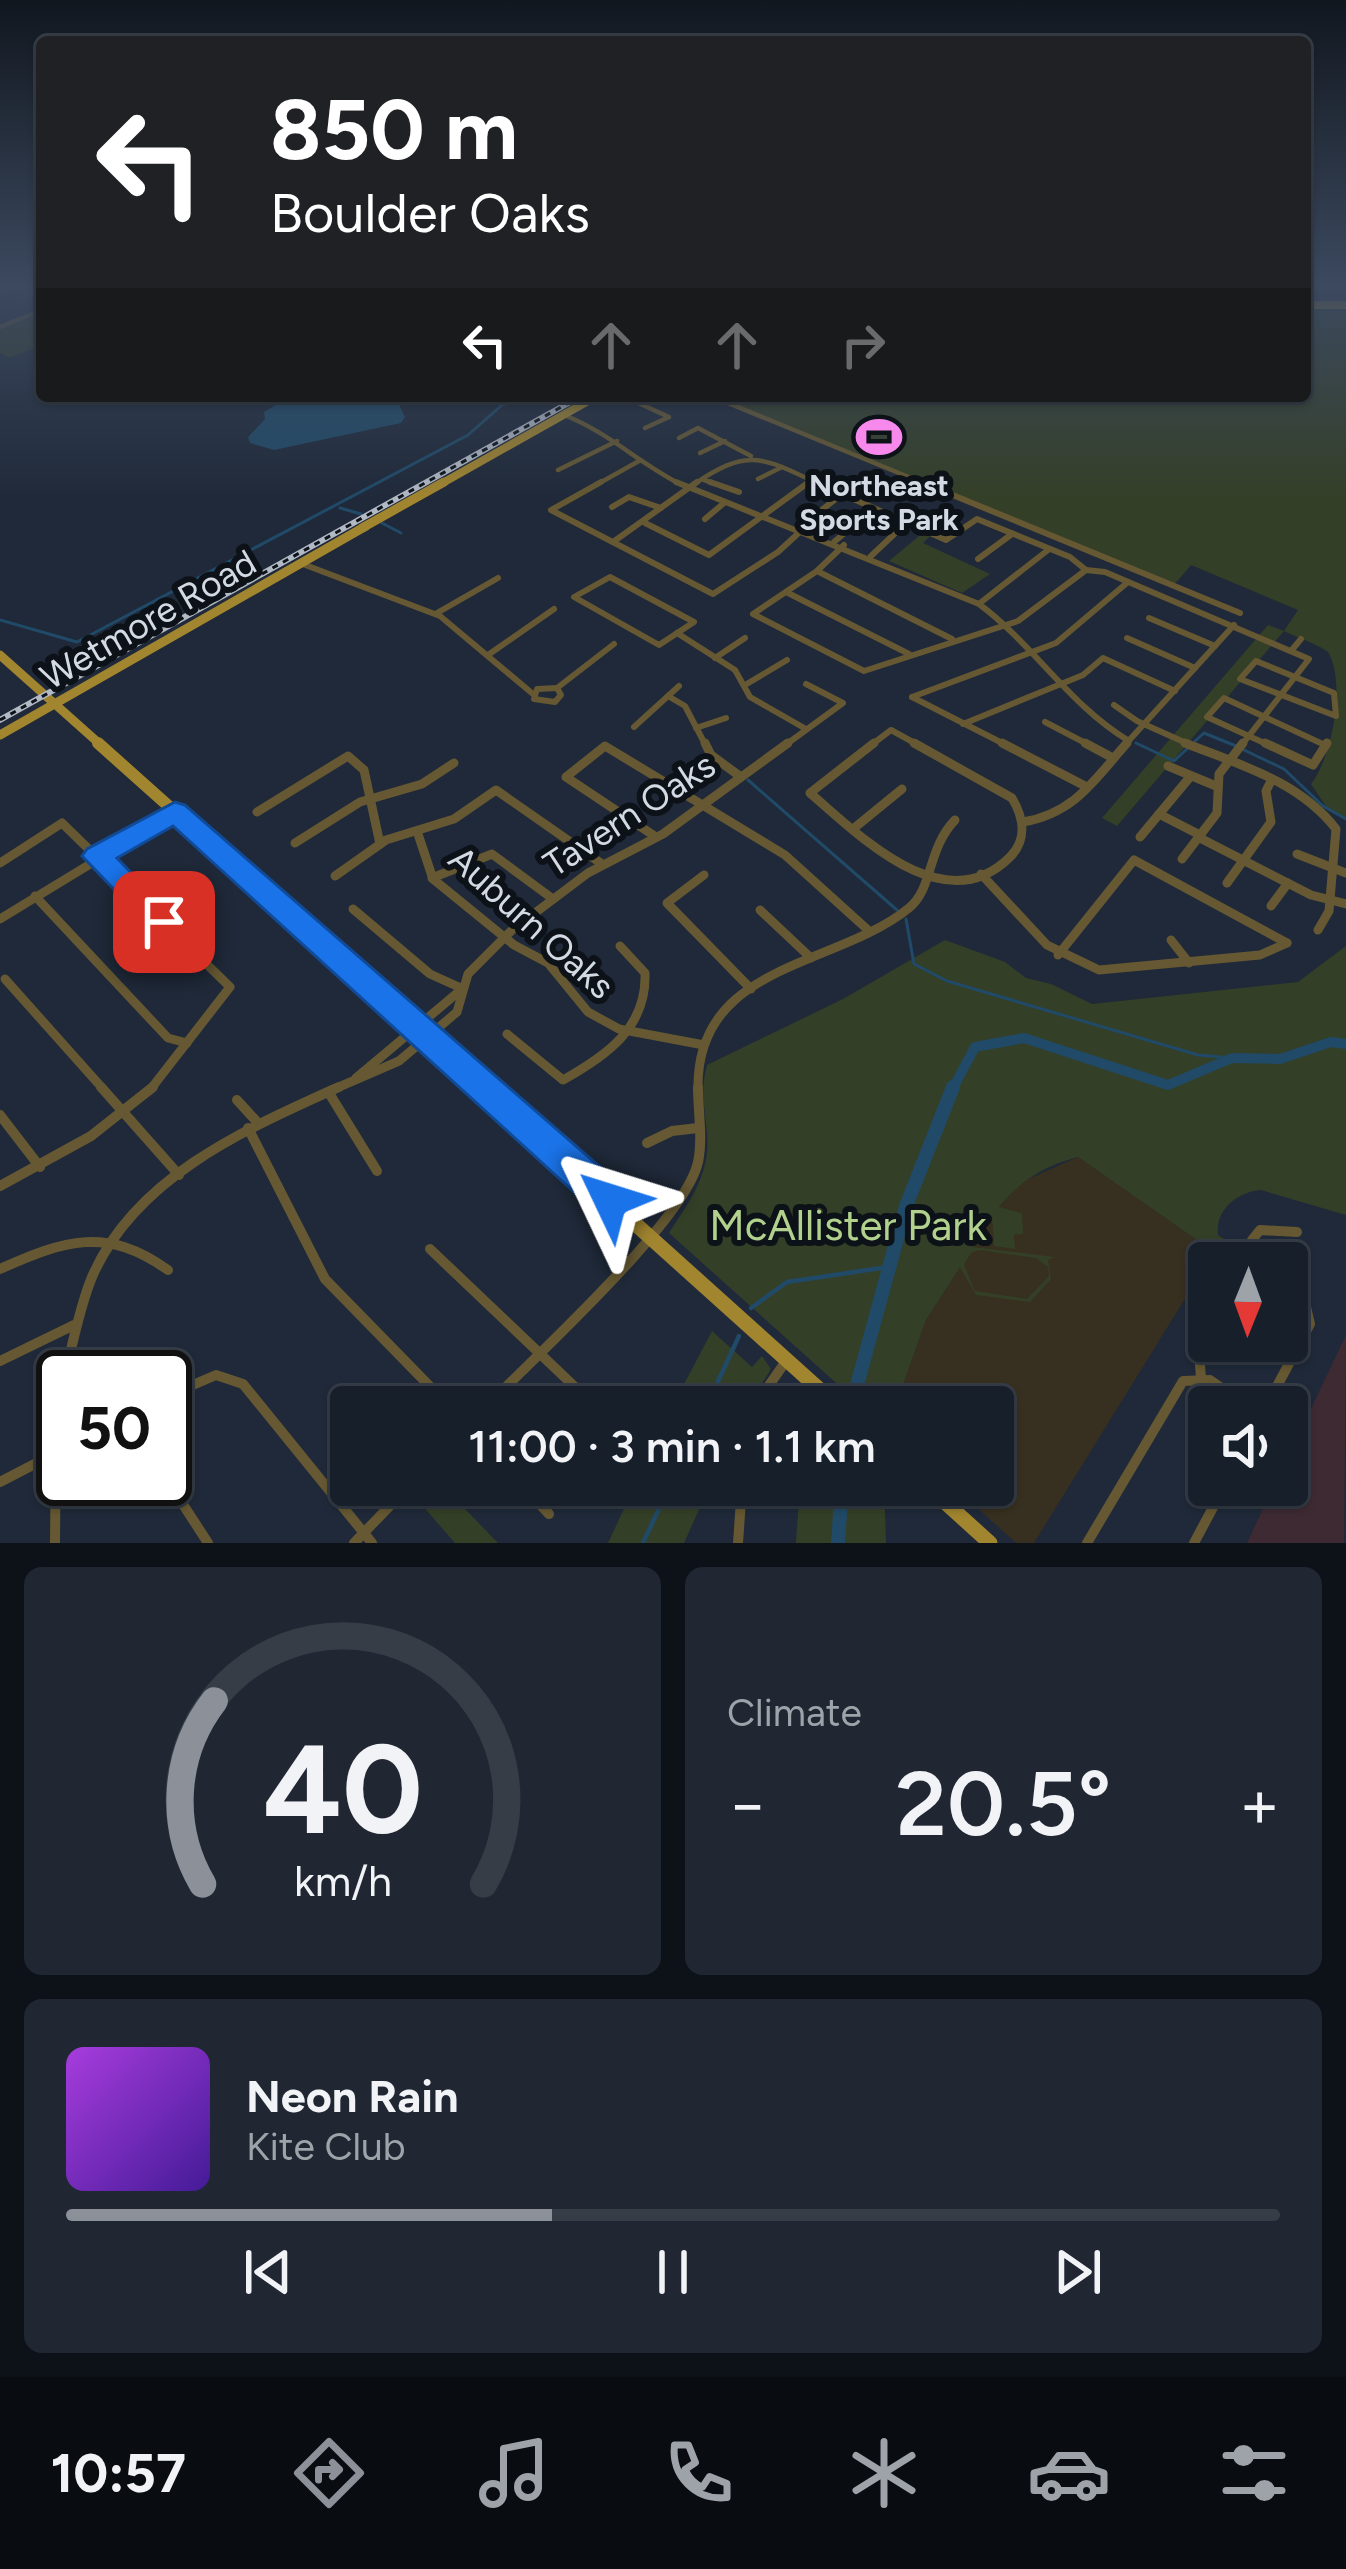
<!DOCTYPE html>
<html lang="en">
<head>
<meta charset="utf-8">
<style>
  body { margin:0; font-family:Figtree,sans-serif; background:#202733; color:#f1f3f6; height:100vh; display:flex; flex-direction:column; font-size:45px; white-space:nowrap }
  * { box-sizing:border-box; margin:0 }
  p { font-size:39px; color:#9ea2a9 }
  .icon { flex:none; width:66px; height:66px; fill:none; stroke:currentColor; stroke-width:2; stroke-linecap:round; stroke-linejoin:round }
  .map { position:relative; height:1543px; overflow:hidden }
  .drawer { display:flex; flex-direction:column; gap:24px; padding:24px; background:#0d1118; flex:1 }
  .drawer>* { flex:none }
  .hud { position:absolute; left:36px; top:36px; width:1275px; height:366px; border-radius:12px; box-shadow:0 3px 9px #0004,0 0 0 3px #363d47; background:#202124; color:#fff; overflow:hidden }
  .needle { width:78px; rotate:181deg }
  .fabs { position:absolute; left:1188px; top:1242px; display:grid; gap:24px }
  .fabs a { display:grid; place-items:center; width:120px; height:120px; border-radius:12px; background:#171f2b; box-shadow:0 3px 9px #0004,0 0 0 3px #363d47; font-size:60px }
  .speed { position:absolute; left:36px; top:1350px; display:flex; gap:24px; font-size:60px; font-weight:700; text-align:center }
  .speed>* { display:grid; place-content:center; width:156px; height:156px; border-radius:50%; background:#171f2b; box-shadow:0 3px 9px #0004,0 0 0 3px #363d47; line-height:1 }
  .speed .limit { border:6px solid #111; border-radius:18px; background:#fff; color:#111 }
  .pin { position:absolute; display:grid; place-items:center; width:102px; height:102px; color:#fff; margin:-51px; border-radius:24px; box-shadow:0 6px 18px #0006 }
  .me { position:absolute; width:132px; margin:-66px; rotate:311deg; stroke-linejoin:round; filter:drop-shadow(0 0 9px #0008) }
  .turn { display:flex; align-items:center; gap:42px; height:252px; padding:0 36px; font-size:54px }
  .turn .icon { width:156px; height:156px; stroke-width:2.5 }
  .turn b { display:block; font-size:84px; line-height:102px }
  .lanes { display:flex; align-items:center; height:114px; padding:0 36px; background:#0003; justify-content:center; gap:60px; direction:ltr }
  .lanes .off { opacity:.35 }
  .big { font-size:90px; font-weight:600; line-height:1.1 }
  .drawer .card { flex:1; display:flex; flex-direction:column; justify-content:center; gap:18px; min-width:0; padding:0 42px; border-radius:18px; background:#202733 }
  .drawer .dial { align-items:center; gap:0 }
  .dial svg { height:312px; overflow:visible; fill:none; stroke:#363d47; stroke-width:7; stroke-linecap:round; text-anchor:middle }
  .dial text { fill:#f1f3f6; stroke:none }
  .song { display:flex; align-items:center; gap:36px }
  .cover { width:144px; height:144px; border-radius:18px; background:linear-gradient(135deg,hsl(280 70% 55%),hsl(260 70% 35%)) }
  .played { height:12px; border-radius:6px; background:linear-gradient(90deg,#8c9099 40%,#363d47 40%) }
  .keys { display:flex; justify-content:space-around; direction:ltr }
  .heat { display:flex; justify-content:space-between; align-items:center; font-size:66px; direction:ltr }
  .drawer .tiles { flex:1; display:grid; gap:24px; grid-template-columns:1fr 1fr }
  .card:last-child { grid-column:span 2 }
  .trip { position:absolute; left:330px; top:1386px; width:684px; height:120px; border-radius:12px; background:#171f2b; box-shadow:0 3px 9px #0004,0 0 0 3px #363d47; font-weight:600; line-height:120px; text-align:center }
  .dock { display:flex; height:192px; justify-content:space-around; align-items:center; background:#090c11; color:#9ea2a9 }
  .dock .icon { width:84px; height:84px }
  .dock .active { color:#8c9099 }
  .dock b { font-size:54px; color:#f1f3f6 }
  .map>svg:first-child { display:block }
  .commercial { fill:#3d2a32 }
  .education { fill:#372f1f }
  .green { fill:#343f27; fill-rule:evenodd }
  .water { fill:#204a67 }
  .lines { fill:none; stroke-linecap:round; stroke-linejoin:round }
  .stream-far1 { stroke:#204a67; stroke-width:3 }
  .stream { stroke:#204a67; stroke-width:4.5 }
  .river-far1 { stroke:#204a67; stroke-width:10 }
  .river { stroke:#204a67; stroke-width:14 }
  .minor-far3 { stroke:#655832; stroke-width:4.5 }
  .minor-far2 { stroke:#655832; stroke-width:6 }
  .minor-far1 { stroke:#655832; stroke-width:9 }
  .minor { stroke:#655832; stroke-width:10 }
  .major-far3 { stroke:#a1852f; stroke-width:8 }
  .major-far2 { stroke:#a1852f; stroke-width:9 }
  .major-far1 { stroke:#a1852f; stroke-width:12 }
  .major { stroke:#a1852f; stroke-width:15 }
  .highway { stroke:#b99629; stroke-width:8 }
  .rail-casing { stroke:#b1b9c4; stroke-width:6 }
  .rail { stroke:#0d1219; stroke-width:3; stroke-dasharray:6; stroke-linecap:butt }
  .route { fill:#1a73e8; stroke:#114b97; stroke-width:3 }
  .labels { text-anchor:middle; stroke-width:12; stroke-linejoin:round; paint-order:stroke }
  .far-poi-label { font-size:30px; font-weight:bold; fill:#d3dae4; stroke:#0d1219 }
  .street-label { font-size:36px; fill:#d3dae4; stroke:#0d1219 }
  .near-park-label { font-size:42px; fill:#b1d18d; stroke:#0d1219 }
</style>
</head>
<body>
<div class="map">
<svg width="1346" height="1543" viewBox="0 0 1346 1543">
  <rect width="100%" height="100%" fill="#1f2939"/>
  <polygon class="commercial" points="1346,1335 1344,1543 1247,1543 1274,1485 1287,1485 1287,1459"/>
  <polygon class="education" points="1078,1157 1214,1252 1034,1543 1016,1543 952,1485 993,1485 993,1407 895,1407 926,1320 991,1217 1019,1183"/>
  <g class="green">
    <path d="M1305,310L1346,311V818L1327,808L1311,784C1333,756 1346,681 1328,652C1316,643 1297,638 1284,631L1117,826L1102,818L1268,625L1284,631L1298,610L1191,565L1174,585L715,396H1305Z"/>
    <polygon points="42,313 42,345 9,358 0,353 0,329"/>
    <polygon points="924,532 931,535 923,543 990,574 962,593 889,561"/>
    <path d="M945,940L1005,962L1026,978L1051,984L1092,1004L1298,982L1346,946V1215L1261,1190C1237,1192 1215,1210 1218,1235L1245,1253L1240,1263L1215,1246L1214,1252L1078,1157C1044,1166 1021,1180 999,1207L1022,1213L1023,1234L1014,1235L1015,1249L994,1246L992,1216L972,1247L1055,1257L1048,1260L1051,1279L1030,1302L976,1295L960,1267L926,1320L895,1407H863L669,1233C690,1201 711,1173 707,1133C705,1108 700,1091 707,1065L843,999ZM979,1250L1036,1258L1048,1267L1049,1276L1027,1299L975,1291L964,1265L971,1253Z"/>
    <polygon points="712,1331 752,1367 762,1356 771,1369 747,1407 672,1407"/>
    <polygon points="427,1485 442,1485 498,1543 455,1543 415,1497"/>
    <polygon points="635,1485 710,1485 684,1543 608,1543"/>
    <polygon points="800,1485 884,1485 886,1543 796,1543"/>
  </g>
  <polygon class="water" points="290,396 395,396 405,417 401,423 274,450 250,443 248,437 265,419 264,412"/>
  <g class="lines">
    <g class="stream-far1">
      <polyline points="16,297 42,292"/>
      <polyline points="340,508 361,514"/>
      <polyline points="382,523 401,533"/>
      <polyline points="0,620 77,642 468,435 502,405 529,396"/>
      <polyline points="1195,741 1204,733 1236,746"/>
      <polyline points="1136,743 1174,761 1189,747"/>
      <polyline points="1244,750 1284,769 1323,806 1346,819"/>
      <polyline points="748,780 897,910"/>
      <polyline points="906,919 914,964 947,981 1198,1055 1232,1058"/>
    </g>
    <g class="stream">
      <polyline points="751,1308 787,1282 888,1267"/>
      <polyline points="706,1407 739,1336"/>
      <polyline points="643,1543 670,1485"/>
    </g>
    <polyline class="river-far1" points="952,1090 975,1047 1024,1038 1168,1085 1232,1058 1280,1059 1331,1042 1346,1044"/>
    <g class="river">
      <polyline points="851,1407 906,1206 953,1087"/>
      <polyline points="838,1543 842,1485"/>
    </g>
    <g class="minor-far3">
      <polyline points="0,291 26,285"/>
      <polyline points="0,327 42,310"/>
      <polyline points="623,396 669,417 645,428"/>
      <polyline points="711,396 928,485"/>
      <path d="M564,415C608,432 640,464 682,485"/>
      <polyline points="679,438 698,428 751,456"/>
      <polyline points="700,453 725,441"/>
      <polyline points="558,470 617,441"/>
      <polyline points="758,479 782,467"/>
      <polyline points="704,480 719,485"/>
      <polyline points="596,485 639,461"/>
      <path d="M693,485C751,445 763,459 822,485"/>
      <polyline points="805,485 813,479"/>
    </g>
    <g class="minor-far2">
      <polyline points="601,482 551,510 713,594 778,552 803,529"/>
      <path d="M676,482L979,604C1034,645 1069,705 1129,741"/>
      <polyline points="710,482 739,492"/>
      <polyline points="815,482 946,540 977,519 1070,557 1086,570"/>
      <polyline points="921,482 1240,613"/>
      <polyline points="612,507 629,497 661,508"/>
      <polyline points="705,519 724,503"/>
      <polyline points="645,523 709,555 809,482"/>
      <polyline points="799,528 842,494"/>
      <polyline points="613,542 697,482"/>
      <polyline points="834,542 873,509"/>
      <polyline points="844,545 817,571 753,614 864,671 1018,621 1086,570"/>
      <polyline points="871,556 906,523"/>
      <polyline points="978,559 1012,534"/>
      <polyline points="300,563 440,616 533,694"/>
      <polyline points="1086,570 1105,572 1309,659 1241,746"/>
      <polyline points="817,571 952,639"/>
      <polygon points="610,577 694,622 659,645 574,597"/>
      <polyline points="786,592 909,654"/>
      <polyline points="980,603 1048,550"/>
      <polyline points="437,613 498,578"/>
      <polyline points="1149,618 1215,646"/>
      <polyline points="677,633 735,670 750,697 806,729"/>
      <polyline points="1127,638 1195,668"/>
      <polyline points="1291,651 1301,639"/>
      <polyline points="488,655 554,609"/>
      <polyline points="715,658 745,638"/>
      <polygon points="1256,661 1334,693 1336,716 1240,679"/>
      <polyline points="745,685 787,660"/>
      <polygon points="557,688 561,695 555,702 534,699 537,689"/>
      <polyline points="557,688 614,644"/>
      <polyline points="668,696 685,706 706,746"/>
      <polyline points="912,697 1056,643 1128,582"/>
      <polyline points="912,697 1008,746"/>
      <polyline points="1114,705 1137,721 1193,746"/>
      <polyline points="1045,722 1091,746"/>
      <polyline points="963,724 1083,675 1103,658 1175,691"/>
      <polyline points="634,727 679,686"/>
      <polyline points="696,728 726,718"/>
      <polyline points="784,746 843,703 806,684"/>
      <polyline points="870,746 891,730 920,746"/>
      <polyline points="1124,746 1234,625"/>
      <polyline points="1271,746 1207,717 1224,698 1327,746"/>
    </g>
    <g class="minor-far1">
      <polyline points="705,743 711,755 741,777"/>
      <path d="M874,743L810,793C858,834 944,923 1010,857C1027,840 1024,818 1012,798L914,743"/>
      <polyline points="1002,743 1087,787"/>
      <polyline points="1085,743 1113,758"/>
      <path d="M1185,743C1240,765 1299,781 1336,829L1329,911L1318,930"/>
      <polyline points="1265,743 1313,765 1327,743"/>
      <polyline points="1168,766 1216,786"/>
      <polyline points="257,812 348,756 364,770 380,844"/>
      <polyline points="1159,814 1200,835"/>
      <path d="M1023,822C1075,813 1094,780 1127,743"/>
      <polyline points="853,829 902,789"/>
      <polyline points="417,831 433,879 514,945 548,963 588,1012 619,1029 704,1045"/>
      <polyline points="656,837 566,777 605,746 785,855 868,930"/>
      <polyline points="1140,837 1190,777"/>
      <polyline points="1198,837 1311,895 1346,904"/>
      <polyline points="295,843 360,802 422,784 454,763"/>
      <polyline points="1297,854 1346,873"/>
      <polyline points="1182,859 1217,813 1219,774 1243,743"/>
      <polyline points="0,863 62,823 230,987 150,1090"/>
      <polyline points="981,874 1047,945 1099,970 1260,955 1287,943"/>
      <polyline points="704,875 667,903 751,989"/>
      <polyline points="335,876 386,840 454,819 496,790 602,864"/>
      <polyline points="432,878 492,854 553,899"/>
      <polyline points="1227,883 1271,822 1266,791 1271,781"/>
      <polyline points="35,896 168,1038 187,1043"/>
      <polyline points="1271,906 1288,883"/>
      <polyline points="353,909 430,974 461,988"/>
      <polyline points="760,910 811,958"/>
      <polyline points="0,919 174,813"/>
      <polyline points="1171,940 1189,963"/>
      <polyline points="1058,955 1134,860 1287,943"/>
      <polyline points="5,979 104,1090"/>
      <path d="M507,1034L563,1080C606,1056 647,1028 645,973L620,946"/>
      <polyline points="356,1078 462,989"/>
      <polyline points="332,1090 399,1061 457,1012 468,974 511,931 588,873 663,834 788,743"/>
      <path d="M698,1090C695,963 837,967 909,908C933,889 927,849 955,820"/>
    </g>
    <g class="minor">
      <polyline points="101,1087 179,1175"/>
      <polyline points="329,1093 377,1171"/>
      <polyline points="237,1100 258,1123"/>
      <polyline points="0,1115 40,1167"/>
      <polyline points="248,1128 325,1279 450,1407"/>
      <polyline points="647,1143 672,1131 698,1128"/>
      <polyline points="0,1186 91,1136 153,1087"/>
      <polyline points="430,1249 596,1407"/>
      <polyline points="1248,1263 1252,1240 1260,1230 1297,1232"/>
      <path d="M0,1269C65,1240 106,1226 168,1270"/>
      <polyline points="0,1361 74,1325"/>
      <path d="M64,1377C73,1345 79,1308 92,1277C135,1177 246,1129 339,1087"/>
      <polyline points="1201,1378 1199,1351 1209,1331"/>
      <polyline points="165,1397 216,1375 243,1384 372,1543"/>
      <path d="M486,1407C534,1357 685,1221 698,1162C703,1138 698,1112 698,1087"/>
      <polyline points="754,1407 786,1361"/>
      <polyline points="1266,1407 1310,1324 1306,1307 1287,1290"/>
      <polyline points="165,1424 173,1489 208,1543"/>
      <polyline points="0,1482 56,1453"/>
      <polyline points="522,1485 549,1514"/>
      <polyline points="55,1543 56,1426 63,1383"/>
      <polyline points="354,1543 410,1485"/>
      <polyline points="738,1543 742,1485"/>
      <polyline points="1087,1543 1183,1381 1210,1380 1249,1407"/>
      <polyline points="1194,1543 1225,1485"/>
    </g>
    <polyline class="major-far3" points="439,485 597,396"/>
    <g class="major-far2">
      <polyline points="362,528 444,482"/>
      <polyline points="0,655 102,746"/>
      <polyline points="0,735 366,526"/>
    </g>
    <polyline class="major-far1" points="98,743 486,1090"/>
    <g class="major">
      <polyline points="483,1087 839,1407"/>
      <polyline points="926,1485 990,1543"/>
    </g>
    <polyline class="highway" points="1305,305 1346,305"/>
    <g class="rail-casing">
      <polyline id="rail" points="0,720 581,396"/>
    </g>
    <use href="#rail" class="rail"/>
  </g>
  <linearGradient id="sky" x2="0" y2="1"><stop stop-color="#11171f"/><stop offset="0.57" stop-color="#3c495f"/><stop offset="1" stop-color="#3c495f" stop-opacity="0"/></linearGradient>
  <rect width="1346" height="501" fill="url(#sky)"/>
  <polygon class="route" points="175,802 185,805 623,1187 629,1200 623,1213 610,1218 597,1213 173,826 117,858 179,922 174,930 153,930 82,856 87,849"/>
  <defs>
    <g id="stadium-bare" transform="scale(3.6)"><path d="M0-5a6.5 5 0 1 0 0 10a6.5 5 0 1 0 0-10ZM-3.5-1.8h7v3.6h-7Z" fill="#f788ec" stroke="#0d1219" stroke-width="2.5" paint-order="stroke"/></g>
  </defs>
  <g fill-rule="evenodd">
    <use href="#stadium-bare" x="879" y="437"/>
  </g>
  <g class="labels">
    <g class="far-poi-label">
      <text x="879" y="496">Northeast<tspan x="879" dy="34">Sports Park</tspan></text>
    </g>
    <g class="street-label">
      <text transform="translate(148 619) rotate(-30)" y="13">Wetmore Road</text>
      <text transform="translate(629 814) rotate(-33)" y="13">Tavern Oaks</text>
      <text transform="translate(532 922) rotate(42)" y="13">Auburn Oaks</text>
    </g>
    <g class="near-park-label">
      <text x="848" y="1240">McAllister Park</text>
    </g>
  </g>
</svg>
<div class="fabs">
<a><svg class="needle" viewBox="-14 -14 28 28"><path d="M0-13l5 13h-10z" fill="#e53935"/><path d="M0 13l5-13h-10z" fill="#9ea2a9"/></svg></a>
<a><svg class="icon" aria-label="sound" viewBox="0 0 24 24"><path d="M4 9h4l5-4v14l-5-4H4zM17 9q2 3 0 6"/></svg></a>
</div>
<div class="speed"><div class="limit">50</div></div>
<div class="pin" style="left:164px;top:922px;background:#d93025"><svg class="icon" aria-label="arrive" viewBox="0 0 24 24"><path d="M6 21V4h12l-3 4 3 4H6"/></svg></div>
<svg class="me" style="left:610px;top:1200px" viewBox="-20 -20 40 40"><path d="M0-17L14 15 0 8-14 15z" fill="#1a73e8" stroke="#fff" stroke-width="4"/></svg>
<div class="trip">11:00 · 3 min · 1.1 km</div>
<div class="hud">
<div class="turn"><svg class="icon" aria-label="left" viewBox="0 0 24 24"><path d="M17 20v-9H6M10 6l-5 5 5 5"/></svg><div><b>850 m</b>Boulder Oaks</div></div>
<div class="lanes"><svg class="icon" aria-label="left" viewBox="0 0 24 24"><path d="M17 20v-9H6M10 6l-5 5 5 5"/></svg><svg class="icon off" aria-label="ahead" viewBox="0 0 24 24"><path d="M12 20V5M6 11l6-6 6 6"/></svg><svg class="icon off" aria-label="ahead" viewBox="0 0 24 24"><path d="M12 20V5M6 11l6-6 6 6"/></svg><svg class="icon off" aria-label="right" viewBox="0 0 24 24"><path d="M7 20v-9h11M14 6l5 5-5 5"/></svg></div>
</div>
</div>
<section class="drawer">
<div class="tiles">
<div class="card dial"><svg viewBox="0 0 100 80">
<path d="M14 69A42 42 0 1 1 86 69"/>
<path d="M14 69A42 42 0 0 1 17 22" stroke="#8c9099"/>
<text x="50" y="56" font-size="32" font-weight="700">40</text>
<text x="50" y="72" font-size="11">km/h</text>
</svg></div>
<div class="card"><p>Climate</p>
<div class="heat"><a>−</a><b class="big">20.5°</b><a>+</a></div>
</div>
<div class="card">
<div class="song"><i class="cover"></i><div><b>Neon Rain</b><p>Kite Club</p></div></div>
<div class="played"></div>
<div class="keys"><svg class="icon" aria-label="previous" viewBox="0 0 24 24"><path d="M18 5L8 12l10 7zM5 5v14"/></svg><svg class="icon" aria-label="pause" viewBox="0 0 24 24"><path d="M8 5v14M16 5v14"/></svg><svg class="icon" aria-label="next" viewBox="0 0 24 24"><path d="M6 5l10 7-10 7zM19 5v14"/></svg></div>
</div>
</div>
</section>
<nav class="dock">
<b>10:57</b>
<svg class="icon active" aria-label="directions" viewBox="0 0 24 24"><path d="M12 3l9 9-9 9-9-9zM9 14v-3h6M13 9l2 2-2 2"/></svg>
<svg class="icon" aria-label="music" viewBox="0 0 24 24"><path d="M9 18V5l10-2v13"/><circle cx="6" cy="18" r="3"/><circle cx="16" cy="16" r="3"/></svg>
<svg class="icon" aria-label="phone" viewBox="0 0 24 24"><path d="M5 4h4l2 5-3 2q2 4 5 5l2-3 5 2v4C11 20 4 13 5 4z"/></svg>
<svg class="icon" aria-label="climate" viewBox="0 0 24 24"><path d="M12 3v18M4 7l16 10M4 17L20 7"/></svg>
<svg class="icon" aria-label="car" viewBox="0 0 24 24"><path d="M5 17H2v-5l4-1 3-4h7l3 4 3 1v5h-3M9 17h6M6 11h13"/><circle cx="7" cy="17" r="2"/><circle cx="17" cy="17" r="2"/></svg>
<svg class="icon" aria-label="filters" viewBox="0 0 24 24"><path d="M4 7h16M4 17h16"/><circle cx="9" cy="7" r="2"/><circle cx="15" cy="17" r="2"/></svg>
</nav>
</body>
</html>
